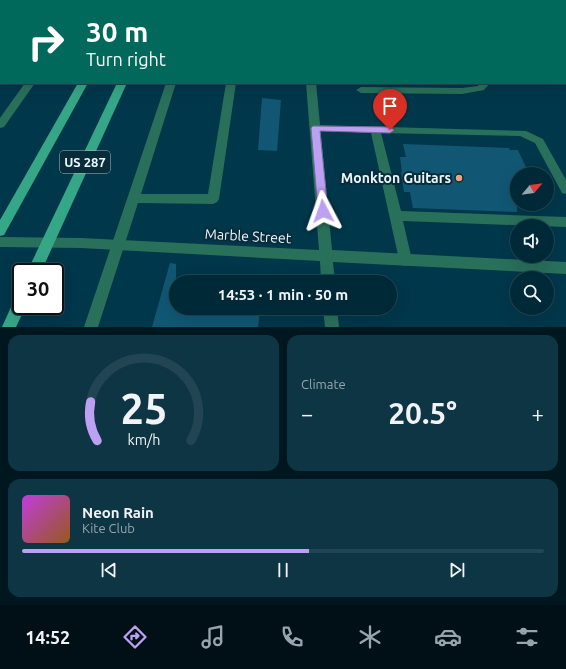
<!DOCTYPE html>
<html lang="en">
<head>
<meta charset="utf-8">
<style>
  body { margin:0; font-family:Ubuntu,sans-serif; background:#0e3543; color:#f1f3f6; height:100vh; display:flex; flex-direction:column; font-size:15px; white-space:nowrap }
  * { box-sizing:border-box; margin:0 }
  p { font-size:13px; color:#95a6ae }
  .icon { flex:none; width:22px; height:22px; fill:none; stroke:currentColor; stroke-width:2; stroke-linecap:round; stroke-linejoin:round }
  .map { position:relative; height:327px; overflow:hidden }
  .side { display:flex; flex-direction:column; gap:8px; padding:8px; background:#00171f; flex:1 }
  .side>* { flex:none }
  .guide { position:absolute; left:0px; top:0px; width:566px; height:84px; box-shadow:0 4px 16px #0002,0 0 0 1px #224553; background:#00695c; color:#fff; overflow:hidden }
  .needle { width:26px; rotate:61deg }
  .buttons { position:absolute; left:510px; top:167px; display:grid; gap:8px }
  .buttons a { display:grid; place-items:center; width:44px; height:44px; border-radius:50%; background:#002938; box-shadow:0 4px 16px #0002,0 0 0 1px #224553; font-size:20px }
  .speed { position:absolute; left:12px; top:263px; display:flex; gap:8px; font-size:20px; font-weight:700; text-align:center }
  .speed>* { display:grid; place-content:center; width:52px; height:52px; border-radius:50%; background:#002938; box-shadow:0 4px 16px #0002,0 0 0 1px #224553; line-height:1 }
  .speed .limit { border:2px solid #111; border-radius:6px; background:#fff; color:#111 }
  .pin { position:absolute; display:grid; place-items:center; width:34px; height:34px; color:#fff; margin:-41px -17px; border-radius:50% 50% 50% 0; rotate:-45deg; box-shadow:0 0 4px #0007 }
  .pin .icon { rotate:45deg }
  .me { position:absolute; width:44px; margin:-22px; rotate:356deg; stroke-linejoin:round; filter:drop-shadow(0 0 3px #0008) }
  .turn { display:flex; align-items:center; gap:14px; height:84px; padding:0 20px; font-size:18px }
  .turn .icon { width:52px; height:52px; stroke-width:2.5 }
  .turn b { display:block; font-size:28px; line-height:34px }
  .big { font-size:30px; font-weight:600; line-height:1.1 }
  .side .widget { flex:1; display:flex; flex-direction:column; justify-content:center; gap:6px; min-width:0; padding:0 14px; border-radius:12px; background:#0e3543 }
  .side .dial { align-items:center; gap:0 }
  .dial svg { height:104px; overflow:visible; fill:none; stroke:#224553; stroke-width:7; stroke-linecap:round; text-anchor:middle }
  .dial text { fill:#f1f3f6; stroke:none }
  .song { display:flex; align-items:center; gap:12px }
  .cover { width:48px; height:48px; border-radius:6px; background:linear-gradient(135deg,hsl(290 70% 55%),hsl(30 70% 35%)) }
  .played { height:4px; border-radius:2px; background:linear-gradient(90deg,#bca0f2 55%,#224553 55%) }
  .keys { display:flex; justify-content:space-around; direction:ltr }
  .heat { display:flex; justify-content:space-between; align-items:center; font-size:22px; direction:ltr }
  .side .tiles { flex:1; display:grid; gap:8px; grid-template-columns:1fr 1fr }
  .widget:last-child { grid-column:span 2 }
  .trip { position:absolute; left:169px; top:275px; width:228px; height:40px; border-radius:20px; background:#002938; box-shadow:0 4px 16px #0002,0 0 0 1px #224553; font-weight:600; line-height:40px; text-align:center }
  .menu { display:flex; height:64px; justify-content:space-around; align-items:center; background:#001016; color:#95a6ae }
  .menu .icon { width:28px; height:28px }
  .menu .current { color:#bca0f2 }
  .menu b { font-size:18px; color:#f1f3f6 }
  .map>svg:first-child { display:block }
  .building { fill:#115773 }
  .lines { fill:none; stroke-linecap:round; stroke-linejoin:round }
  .service { fill:#29705b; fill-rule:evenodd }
  .minor { fill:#29705b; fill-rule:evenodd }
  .primary { fill:#35a787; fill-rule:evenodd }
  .route { fill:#bca0f2; stroke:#7a689d }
  .poi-dot { fill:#efa377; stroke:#082c3a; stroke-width:1.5 }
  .labels { text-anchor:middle; stroke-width:4; stroke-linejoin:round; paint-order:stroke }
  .shield { fill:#082c3a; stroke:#a7bac3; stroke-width:1 }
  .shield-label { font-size:13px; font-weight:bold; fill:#ebf7fe }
  .poi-label { font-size:14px; font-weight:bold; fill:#ebf7fe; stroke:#082c3a; text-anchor:end }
  .street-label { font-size:14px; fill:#ebf7fe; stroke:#082c3a }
</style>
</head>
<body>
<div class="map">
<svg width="566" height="327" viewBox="0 0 566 327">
  <rect width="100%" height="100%" fill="#00374b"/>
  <g class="building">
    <polygon points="262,98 281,100 277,151 258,150"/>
    <polygon points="403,144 509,148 510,150 518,150 529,174 517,174 517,212 413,208 410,192 404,192 401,172 402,172 400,157 406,157"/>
    <polygon points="170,263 176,264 176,308 260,308 258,327 152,327"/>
  </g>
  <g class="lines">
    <g class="service">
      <polygon points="85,0 93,0 84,1"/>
      <rect x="193" y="0" width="8" height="1"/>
      <rect x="477" y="0" width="8" height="1"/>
      <rect x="565" y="15" width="1" height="5"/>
      <rect x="565" y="44" width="1" height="4"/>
      <polygon points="565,74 566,75 566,81 565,80"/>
      <polygon points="25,83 35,83 4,127 0,128 0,118"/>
      <polygon points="166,83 176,83 141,194 208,194 226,83 236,83 219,199 217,202 213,204 138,203 98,327 84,327"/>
      <polygon points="480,83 490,83 484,90 462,94 361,93 356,90 361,87 462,88 478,86"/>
      <polygon points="316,125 526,131 543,139 566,180 566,194 562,193 535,143 520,136 381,133 401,211 566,217 566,227 403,221 412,260 410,264 405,266 400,264 371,133 312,130 311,128"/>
    </g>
    <g class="minor">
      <rect x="298" y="0" width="8" height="1"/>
      <polygon points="306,83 316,83 332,250 566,262 566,274 333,262 335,282 321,282 320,261 81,248 0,247 0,237 81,238 319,250"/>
      <polygon points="323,308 337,308 339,327 325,327"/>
    </g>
    <g class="primary">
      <polygon points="125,0 133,0 124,1"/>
      <polygon points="157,0 165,0 156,1"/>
      <polygon points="78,83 88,83 4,235 0,236 0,220"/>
      <polygon points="117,83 127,83 41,272 27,272"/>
      <polygon points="21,294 21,306 26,306 16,327 2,327 16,296"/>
    </g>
  </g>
  <polygon class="route" points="313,126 390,127 394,130 390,133 320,131 328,211 326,214 319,214 318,211 311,128"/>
  <circle class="poi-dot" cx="459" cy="178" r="4"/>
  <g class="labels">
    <rect class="shield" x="60" y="151" width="50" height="22" rx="3"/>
    <g class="shield-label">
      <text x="85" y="167">US 287</text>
    </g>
    <g class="poi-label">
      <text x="451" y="183">Monkton Guitars</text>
    </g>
    <g class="street-label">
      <text transform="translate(248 236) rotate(3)" y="5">Marble Street</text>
    </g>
  </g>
</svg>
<div class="buttons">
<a><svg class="needle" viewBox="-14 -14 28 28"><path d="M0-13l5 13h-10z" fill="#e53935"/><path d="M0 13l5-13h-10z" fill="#95a6ae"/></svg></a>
<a><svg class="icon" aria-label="sound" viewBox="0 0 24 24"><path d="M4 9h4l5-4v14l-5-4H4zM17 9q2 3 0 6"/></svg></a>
<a><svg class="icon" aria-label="search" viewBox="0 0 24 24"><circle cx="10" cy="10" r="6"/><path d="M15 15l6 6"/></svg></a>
</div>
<div class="speed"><div class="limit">30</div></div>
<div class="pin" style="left:390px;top:130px;background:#d93025"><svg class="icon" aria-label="arrive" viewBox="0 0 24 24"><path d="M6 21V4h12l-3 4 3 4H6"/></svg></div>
<svg class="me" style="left:323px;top:211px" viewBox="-20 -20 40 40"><path d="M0-17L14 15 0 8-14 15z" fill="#bca0f2" stroke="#fff" stroke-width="4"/></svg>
<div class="trip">14:53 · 1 min · 50 m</div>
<div class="guide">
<div class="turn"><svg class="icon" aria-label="right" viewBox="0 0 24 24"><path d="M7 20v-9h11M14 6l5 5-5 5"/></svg><div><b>30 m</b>Turn right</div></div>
</div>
</div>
<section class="side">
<div class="tiles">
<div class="widget dial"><svg viewBox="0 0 100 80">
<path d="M14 69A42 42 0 1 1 86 69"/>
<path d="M14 69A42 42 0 0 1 9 39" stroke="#bca0f2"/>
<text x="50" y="56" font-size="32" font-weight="700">25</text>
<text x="50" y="72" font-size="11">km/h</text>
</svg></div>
<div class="widget"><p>Climate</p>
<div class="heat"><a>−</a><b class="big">20.5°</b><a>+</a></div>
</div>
<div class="widget">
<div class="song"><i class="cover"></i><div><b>Neon Rain</b><p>Kite Club</p></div></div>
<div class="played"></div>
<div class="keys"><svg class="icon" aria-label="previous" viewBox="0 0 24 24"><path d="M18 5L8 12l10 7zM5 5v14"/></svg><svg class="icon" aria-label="pause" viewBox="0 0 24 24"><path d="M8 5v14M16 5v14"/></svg><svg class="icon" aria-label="next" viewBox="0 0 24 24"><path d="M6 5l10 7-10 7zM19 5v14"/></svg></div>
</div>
</div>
</section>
<nav class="menu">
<b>14:52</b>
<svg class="icon current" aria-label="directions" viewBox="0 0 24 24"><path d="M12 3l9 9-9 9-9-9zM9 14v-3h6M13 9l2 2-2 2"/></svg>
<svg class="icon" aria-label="music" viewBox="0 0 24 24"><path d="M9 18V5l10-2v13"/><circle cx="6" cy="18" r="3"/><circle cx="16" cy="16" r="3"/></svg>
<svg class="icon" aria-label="phone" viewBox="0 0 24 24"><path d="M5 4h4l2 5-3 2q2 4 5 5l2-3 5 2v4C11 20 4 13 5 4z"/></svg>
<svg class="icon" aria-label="climate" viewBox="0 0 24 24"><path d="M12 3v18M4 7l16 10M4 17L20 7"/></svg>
<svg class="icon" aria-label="car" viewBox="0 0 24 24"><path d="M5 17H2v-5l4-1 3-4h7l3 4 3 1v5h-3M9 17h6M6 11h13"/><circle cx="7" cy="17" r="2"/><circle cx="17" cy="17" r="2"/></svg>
<svg class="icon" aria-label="filters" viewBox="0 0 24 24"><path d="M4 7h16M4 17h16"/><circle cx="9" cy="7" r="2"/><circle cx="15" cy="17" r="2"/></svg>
</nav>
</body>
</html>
